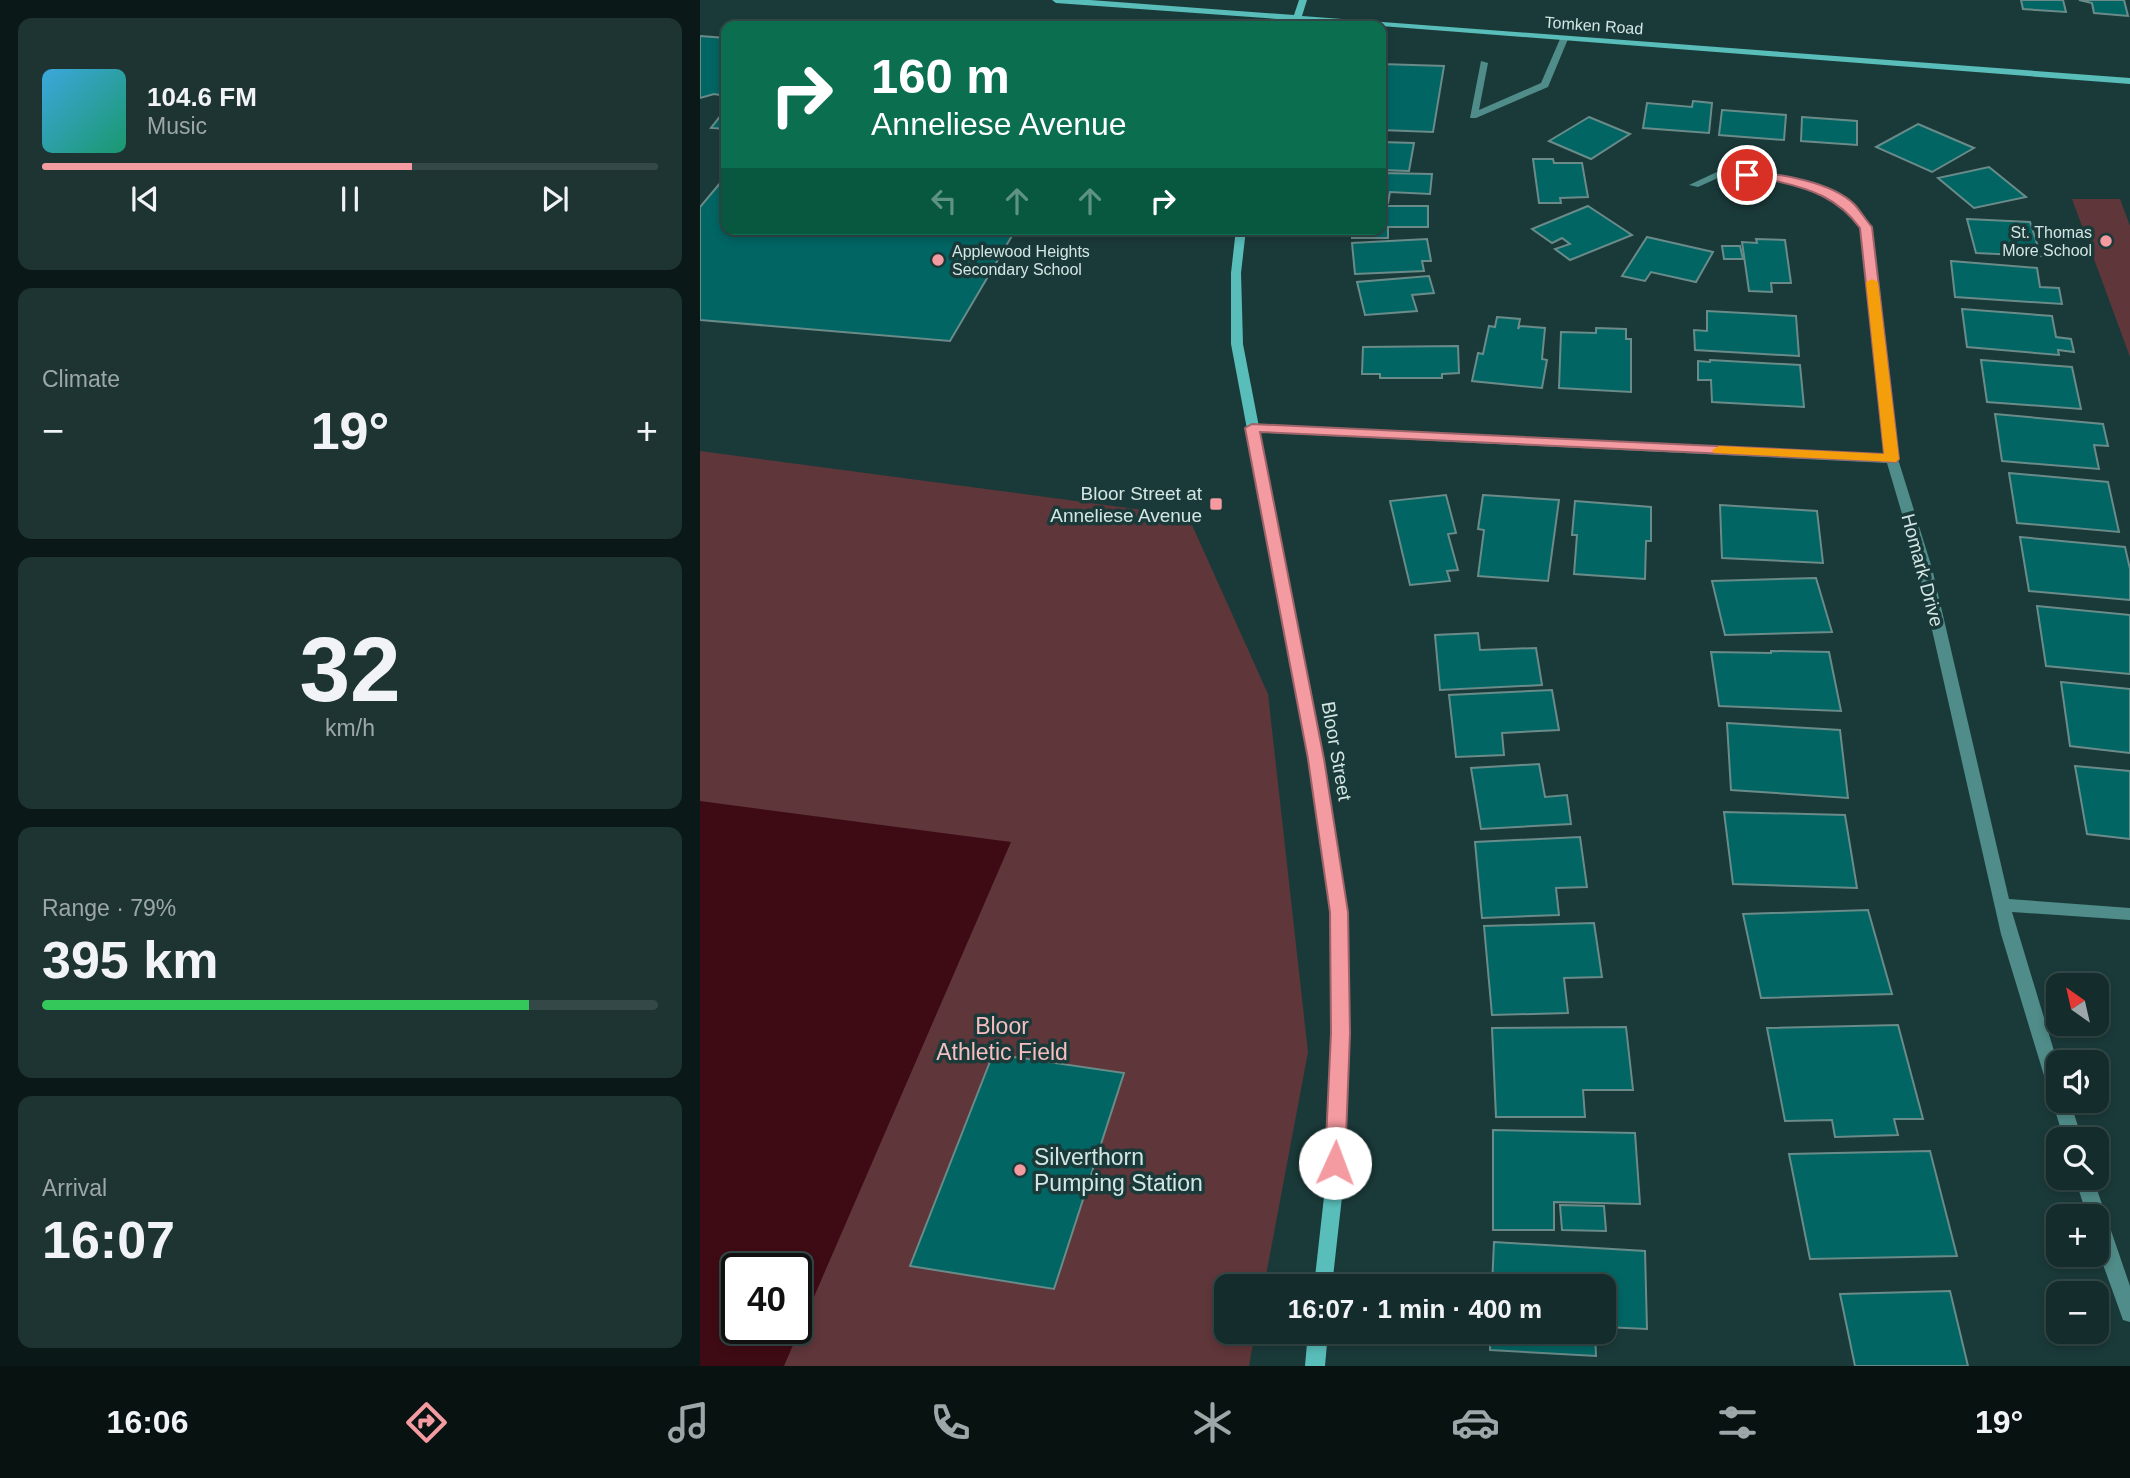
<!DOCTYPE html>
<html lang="en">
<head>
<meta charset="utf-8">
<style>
  body { margin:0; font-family:Helvetica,sans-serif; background:#1d3433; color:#f1f3f6; height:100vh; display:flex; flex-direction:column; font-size:26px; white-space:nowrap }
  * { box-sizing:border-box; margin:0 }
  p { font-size:23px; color:#9da7a9 }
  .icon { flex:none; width:38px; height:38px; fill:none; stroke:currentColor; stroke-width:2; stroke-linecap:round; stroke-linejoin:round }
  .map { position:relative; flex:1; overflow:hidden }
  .panel { display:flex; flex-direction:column; gap:18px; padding:18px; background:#0b1818; width:700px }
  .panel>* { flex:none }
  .guide { position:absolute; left:21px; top:21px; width:665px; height:214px; border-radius:14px; box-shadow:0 4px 10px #0003,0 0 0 2px #334847; background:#0b6e4f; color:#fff; overflow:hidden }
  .needle { width:46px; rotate:326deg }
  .buttons { position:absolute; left:1346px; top:973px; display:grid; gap:14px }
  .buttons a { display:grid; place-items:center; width:63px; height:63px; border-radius:14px; background:#142c2b; box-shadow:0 4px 10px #0003,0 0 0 2px #334847; font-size:35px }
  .speed { position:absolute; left:21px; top:1253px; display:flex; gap:14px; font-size:35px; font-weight:700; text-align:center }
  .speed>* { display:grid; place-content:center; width:91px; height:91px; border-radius:50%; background:#142c2b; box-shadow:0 4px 10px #0003,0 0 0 2px #334847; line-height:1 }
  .speed .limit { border:4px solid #111; border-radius:10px; background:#fff; color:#111 }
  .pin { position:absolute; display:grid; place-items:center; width:60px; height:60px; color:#fff; margin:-30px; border:4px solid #fff; border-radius:50%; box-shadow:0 2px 7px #0007 }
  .me { position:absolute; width:77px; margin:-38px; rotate:2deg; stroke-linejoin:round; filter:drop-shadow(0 0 5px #0008) }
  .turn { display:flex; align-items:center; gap:24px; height:147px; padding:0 35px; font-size:32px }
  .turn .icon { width:91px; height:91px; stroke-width:2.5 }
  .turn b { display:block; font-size:49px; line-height:60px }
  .lanes { display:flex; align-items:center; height:66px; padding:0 35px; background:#0003; justify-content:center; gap:35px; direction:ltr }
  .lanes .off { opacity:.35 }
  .big { font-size:52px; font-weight:600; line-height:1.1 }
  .panel .widget { flex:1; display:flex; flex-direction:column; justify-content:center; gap:10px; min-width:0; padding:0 24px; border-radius:14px; background:#1d3433 }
  .panel .dial { align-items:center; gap:0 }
  .dial b { font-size:91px; line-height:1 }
  .song { display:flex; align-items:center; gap:21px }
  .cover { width:84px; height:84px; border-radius:10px; background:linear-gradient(135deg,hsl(200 70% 55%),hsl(160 70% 35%)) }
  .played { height:7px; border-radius:4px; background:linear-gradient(90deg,#f49aa1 60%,#334847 60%) }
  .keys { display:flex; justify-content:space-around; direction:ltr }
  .heat { display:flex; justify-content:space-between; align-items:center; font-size:38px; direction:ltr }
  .charge { height:10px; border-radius:5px; background:linear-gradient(90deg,#34c759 79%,#334847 0) }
  .trip { position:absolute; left:514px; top:1274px; width:402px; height:70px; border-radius:14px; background:#142c2b; box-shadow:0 4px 10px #0003,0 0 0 2px #334847; font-weight:600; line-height:70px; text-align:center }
  .tabs { display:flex; height:112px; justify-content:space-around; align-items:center; background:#081211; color:#9da7a9 }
  .tabs .icon { width:49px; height:49px }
  .tabs .active { color:#f49aa1 }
  .tabs b { font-size:32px; color:#f1f3f6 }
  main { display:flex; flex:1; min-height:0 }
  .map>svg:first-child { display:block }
  .green { fill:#5f363a; fill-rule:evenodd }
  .water { fill:#3e0b14; fill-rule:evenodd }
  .building { fill:#006563; stroke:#698b89; stroke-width:2 }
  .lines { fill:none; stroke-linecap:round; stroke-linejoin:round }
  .lane { fill:#508c89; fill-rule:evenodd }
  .street { fill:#508c89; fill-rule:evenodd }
  .secondary { fill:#59beba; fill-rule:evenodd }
  .route { fill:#f49aa1; stroke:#9f6469; stroke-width:2 }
  .slow { fill:#f59e0b }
  .poi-dot { fill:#f49aa1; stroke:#1a3a39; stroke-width:2.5 }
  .labels { text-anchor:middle; stroke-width:7; stroke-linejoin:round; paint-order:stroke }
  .far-street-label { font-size:16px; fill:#d4e6e4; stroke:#1a3a39 }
  .far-poi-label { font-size:16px; fill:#d4e6e4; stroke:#1a3a39; text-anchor:end }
  .poi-label { font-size:19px; fill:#d4e6e4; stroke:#1a3a39; text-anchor:end }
  .street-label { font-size:19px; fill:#d4e6e4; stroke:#1a3a39 }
  .near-park-label { font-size:23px; fill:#f6bec1; stroke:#1a3a39 }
  .near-poi-label { font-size:23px; fill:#d4e6e4; stroke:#1a3a39; text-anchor:start }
</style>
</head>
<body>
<main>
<section class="panel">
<div class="widget">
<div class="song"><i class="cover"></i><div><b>104.6 FM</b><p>Music</p></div></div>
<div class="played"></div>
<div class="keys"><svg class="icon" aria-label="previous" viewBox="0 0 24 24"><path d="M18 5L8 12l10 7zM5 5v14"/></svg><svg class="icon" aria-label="pause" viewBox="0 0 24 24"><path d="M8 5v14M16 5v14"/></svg><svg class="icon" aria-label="next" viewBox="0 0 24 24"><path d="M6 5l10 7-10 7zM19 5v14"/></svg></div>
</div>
<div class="widget"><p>Climate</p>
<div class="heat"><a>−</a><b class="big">19°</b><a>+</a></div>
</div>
<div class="widget dial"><b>32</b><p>km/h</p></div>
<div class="widget"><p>Range · 79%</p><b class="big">395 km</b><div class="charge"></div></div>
<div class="widget"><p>Arrival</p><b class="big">16:07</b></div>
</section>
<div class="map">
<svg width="1430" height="1366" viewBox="0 0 1430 1366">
  <rect width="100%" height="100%" fill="#1a3a39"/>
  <g class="green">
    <polygon points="1372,199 1420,199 1430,226 1430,357"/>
    <path d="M0,451L488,516L568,694L608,1052L564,1286H527V1332H555L549,1366H0ZM37,1269H96V1328H37Z"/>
  </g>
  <path class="water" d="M0,801L311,842L84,1366H0ZM37,1269H96V1328H37Z"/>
  <g class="building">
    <polygon points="1321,0 1363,0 1366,12 1323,9"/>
    <polygon points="1379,0 1424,0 1428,16 1394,13 1392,3"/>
    <polygon points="0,36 26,38 26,96 14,94 0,98"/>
    <polygon points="681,64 744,66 733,132 681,130"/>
    <polygon points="993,101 1012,103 1009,133 943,128 947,103 992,107"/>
    <polygon points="26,109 26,129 11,128"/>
    <polygon points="1022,110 1086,115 1084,140 1019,135"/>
    <polygon points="889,117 930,134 891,159 849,141"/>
    <polygon points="1102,117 1157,121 1157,145 1101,141"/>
    <polygon points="1218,124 1274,148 1232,172 1176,147"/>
    <polygon points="681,142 714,143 709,171 681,170"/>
    <polygon points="833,159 853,159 854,163 882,163 888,197 860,198 861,203 839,203"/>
    <polygon points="1289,167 1326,197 1274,208 1238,178"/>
    <polygon points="681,173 732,174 730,194 690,192 688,203 681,203"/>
    <polygon points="26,176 26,229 316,229 250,341 0,320 0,207"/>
    <polygon points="681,206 728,206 728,227 688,227 688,238 652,238 652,229 681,229"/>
    <polygon points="888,206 932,235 870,260 855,249 870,244 862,238 852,243 832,229"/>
    <polygon points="1267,219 1330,222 1341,256 1276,253"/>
    <polygon points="947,237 1013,252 996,282 951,272 945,281 922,276"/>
    <polygon points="727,239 731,261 722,261 724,271 655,274 652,243"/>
    <polygon points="1056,239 1085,240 1091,283 1071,283 1072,292 1049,291 1042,242 1057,243"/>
    <polygon points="1022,246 1040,246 1043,259 1024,259"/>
    <polygon points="1251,261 1337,268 1340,287 1359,288 1362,304 1255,297"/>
    <polygon points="729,276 734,293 712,295 717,311 665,315 657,282"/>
    <polygon points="1262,309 1352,316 1356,337 1371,339 1374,352 1358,350 1359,355 1267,347"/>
    <polygon points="1007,311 1096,316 1099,356 995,350 994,330 1007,331"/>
    <polygon points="797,317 820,319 818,329 820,326 845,328 842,359 847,360 842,388 772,381 778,353 783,354 789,326 795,327"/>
    <polygon points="896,328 926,329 926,339 931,339 931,392 859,388 861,332 896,333"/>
    <polygon points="758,346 759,373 742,374 742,378 680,378 680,374 662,374 663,347"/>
    <polygon points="1010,360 1100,365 1104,407 1012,402 1011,380 998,380 998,361 1010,362"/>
    <polygon points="1281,360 1372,367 1381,409 1287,402"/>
    <polygon points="1295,414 1403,424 1408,446 1394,445 1399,469 1302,461"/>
    <polygon points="1309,473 1408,482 1419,532 1317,523"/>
    <polygon points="746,495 756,533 748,534 758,570 747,571 750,581 710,585 690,501"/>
    <polygon points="783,495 859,500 848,581 778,576 784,530 778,529"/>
    <polygon points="875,501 951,507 951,541 946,541 945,579 874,574 877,535 872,535"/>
    <polygon points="1020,505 1117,511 1123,563 1022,558"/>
    <polygon points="1320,537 1425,547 1430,569 1430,600 1329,591"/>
    <polygon points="1116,578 1132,632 1025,635 1012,581"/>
    <polygon points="1337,606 1430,615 1430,674 1346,666"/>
    <polygon points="778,633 780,650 836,648 842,685 740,690 735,635"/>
    <polygon points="1071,651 1129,652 1141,711 1019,706 1011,652 1071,653"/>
    <polygon points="1361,682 1430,689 1430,753 1370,746"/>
    <polygon points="852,690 859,730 802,733 804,755 756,757 749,695"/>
    <polygon points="1027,723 1140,730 1148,798 1031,790"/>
    <polygon points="839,764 845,797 867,795 871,824 781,829 771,768"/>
    <polygon points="1375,766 1430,771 1430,839 1387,834"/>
    <polygon points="1024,812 1145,815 1157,888 1033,884"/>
    <polygon points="880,837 887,887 856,888 859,915 782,918 775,842"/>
    <polygon points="1168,910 1192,994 1061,998 1043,914"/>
    <polygon points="894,923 902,977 864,978 868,1013 792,1015 784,926"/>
    <polygon points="1198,1025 1223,1119 1194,1119 1198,1135 1135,1137 1132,1120 1085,1121 1067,1028"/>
    <polygon points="926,1027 933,1090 883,1090 885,1117 796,1117 792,1028"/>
    <polygon points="293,1054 424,1073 354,1289 210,1266"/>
    <polygon points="793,1130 935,1133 940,1204 854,1202 854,1230 793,1230"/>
    <polygon points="1230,1151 1257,1256 1110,1259 1089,1154"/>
    <polygon points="860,1205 904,1206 906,1231 862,1230"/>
    <polygon points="794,1242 945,1251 947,1329 905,1327 905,1286 792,1286"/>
    <polygon points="1250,1291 1268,1366 1155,1366 1140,1294"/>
    <polygon points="790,1332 895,1332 896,1356 790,1350"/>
  </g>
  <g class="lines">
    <polygon class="lane" points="864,36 868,39 848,87 776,118 770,118 781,61 788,63 779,110 841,83 860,39"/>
    <g class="street">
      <path d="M1019,171C1058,173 1125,176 1155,205C1161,211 1166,220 1171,227L1198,459L1232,568L1309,899L1430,908V920L1312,912L1358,1064V1101H1370L1382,1139H1364L1352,1101L1354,1098L1349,1092L1301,934L1218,568L1187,463L552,432L546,428L552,424L1185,455L1161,227L1146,208L1119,193L1074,180L1020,177L998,187L989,185Z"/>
      <polygon points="1375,1178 1393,1178 1430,1286 1430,1322 1423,1320 1396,1245 1396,1216 1387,1216"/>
    </g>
    <g class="secondary">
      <polygon points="352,0 390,0 594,15 599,0 607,0 602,16 1430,78 1430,84 681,26 601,21 599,26 591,26 592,20 356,3"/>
      <polygon points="536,229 546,229 541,273 543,344 623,759 647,912 648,1033 643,1188 632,1286 614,1286 625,1188 632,1033 631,912 609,759 531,344 531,273"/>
      <polygon points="608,1332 628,1332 625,1366 605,1366"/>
    </g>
  </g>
  <path class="route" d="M1047,172C1078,173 1133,182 1155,205C1161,212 1166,220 1172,227L1199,459L1196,462L560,432L624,759L648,912L650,1033L645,1163L642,1169L635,1172L628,1169L625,1163L631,1033L630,912L608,759L545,428L552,424L1184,454L1160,228C1138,198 1111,189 1076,181C1065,178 1054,180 1043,178V173Z"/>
  <polygon class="slow" points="1172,279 1178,282 1199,459 1196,462 1014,453 1012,450 1019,446 1184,454 1166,282"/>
  <g class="poi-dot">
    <circle cx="1406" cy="241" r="7"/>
    <circle cx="238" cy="260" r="7"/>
    <rect x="509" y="497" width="14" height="14" rx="3.5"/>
    <circle cx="320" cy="1170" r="7"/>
  </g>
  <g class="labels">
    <g class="far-street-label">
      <text transform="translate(894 25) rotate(4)" y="6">Tomken Road</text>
    </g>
    <g class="far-poi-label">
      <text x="1392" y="238">St. Thomas<tspan x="1392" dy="18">More School</tspan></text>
      <text x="252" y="257" text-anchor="start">Applewood Heights<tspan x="252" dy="18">Secondary School</tspan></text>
    </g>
    <g class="poi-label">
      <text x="502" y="500">Bloor Street at<tspan x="502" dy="22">Anneliese Avenue</tspan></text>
    </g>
    <g class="street-label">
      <text transform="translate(1223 570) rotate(75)" y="7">Homark Drive</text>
      <text transform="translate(637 751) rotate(80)" y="7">Bloor Street</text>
    </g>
    <g class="near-park-label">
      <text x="302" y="1034">Bloor<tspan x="302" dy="26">Athletic Field</tspan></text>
    </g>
    <g class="near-poi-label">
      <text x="334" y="1165">Silverthorn<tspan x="334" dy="26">Pumping Station</tspan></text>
    </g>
  </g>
</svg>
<div class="buttons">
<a><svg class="needle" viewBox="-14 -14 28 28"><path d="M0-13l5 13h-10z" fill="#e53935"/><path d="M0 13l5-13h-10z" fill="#9da7a9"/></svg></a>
<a><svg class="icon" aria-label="sound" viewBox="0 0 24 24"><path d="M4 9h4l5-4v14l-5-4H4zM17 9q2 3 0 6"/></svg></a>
<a><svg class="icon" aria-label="search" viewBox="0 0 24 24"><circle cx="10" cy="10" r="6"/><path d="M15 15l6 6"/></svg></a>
<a>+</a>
<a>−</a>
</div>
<div class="speed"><div class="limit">40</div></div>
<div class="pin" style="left:1047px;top:175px;background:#d93025"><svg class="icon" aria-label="arrive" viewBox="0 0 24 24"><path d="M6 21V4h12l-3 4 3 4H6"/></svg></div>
<svg class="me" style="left:635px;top:1163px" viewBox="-20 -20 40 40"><circle r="19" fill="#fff"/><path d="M0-13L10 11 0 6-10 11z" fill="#f49aa1"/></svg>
<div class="trip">16:07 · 1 min · 400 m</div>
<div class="guide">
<div class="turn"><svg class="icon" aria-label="right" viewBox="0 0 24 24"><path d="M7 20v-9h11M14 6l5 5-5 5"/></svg><div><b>160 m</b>Anneliese Avenue</div></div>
<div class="lanes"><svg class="icon off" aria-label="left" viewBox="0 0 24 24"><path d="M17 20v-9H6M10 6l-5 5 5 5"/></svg><svg class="icon off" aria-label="ahead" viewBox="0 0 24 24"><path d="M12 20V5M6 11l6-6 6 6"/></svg><svg class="icon off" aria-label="ahead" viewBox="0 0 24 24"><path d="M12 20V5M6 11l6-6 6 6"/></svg><svg class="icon" aria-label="right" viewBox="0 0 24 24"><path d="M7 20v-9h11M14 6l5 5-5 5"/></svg></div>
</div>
</div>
</main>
<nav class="tabs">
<b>16:06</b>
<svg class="icon active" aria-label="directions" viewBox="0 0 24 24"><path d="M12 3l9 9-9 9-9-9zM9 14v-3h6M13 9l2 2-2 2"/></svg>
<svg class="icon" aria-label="music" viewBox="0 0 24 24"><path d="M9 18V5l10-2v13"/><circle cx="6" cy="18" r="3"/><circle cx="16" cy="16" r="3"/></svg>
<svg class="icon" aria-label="phone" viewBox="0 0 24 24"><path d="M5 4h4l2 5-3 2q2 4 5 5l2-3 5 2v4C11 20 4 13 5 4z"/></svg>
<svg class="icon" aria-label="climate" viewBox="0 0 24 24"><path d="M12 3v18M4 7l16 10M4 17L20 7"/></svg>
<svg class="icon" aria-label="car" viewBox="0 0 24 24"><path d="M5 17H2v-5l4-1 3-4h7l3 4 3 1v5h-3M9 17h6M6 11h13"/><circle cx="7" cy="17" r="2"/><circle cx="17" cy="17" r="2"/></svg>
<svg class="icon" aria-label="filters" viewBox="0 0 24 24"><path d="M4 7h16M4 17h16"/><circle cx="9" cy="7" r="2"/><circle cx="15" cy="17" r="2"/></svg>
<b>19°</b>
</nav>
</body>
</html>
